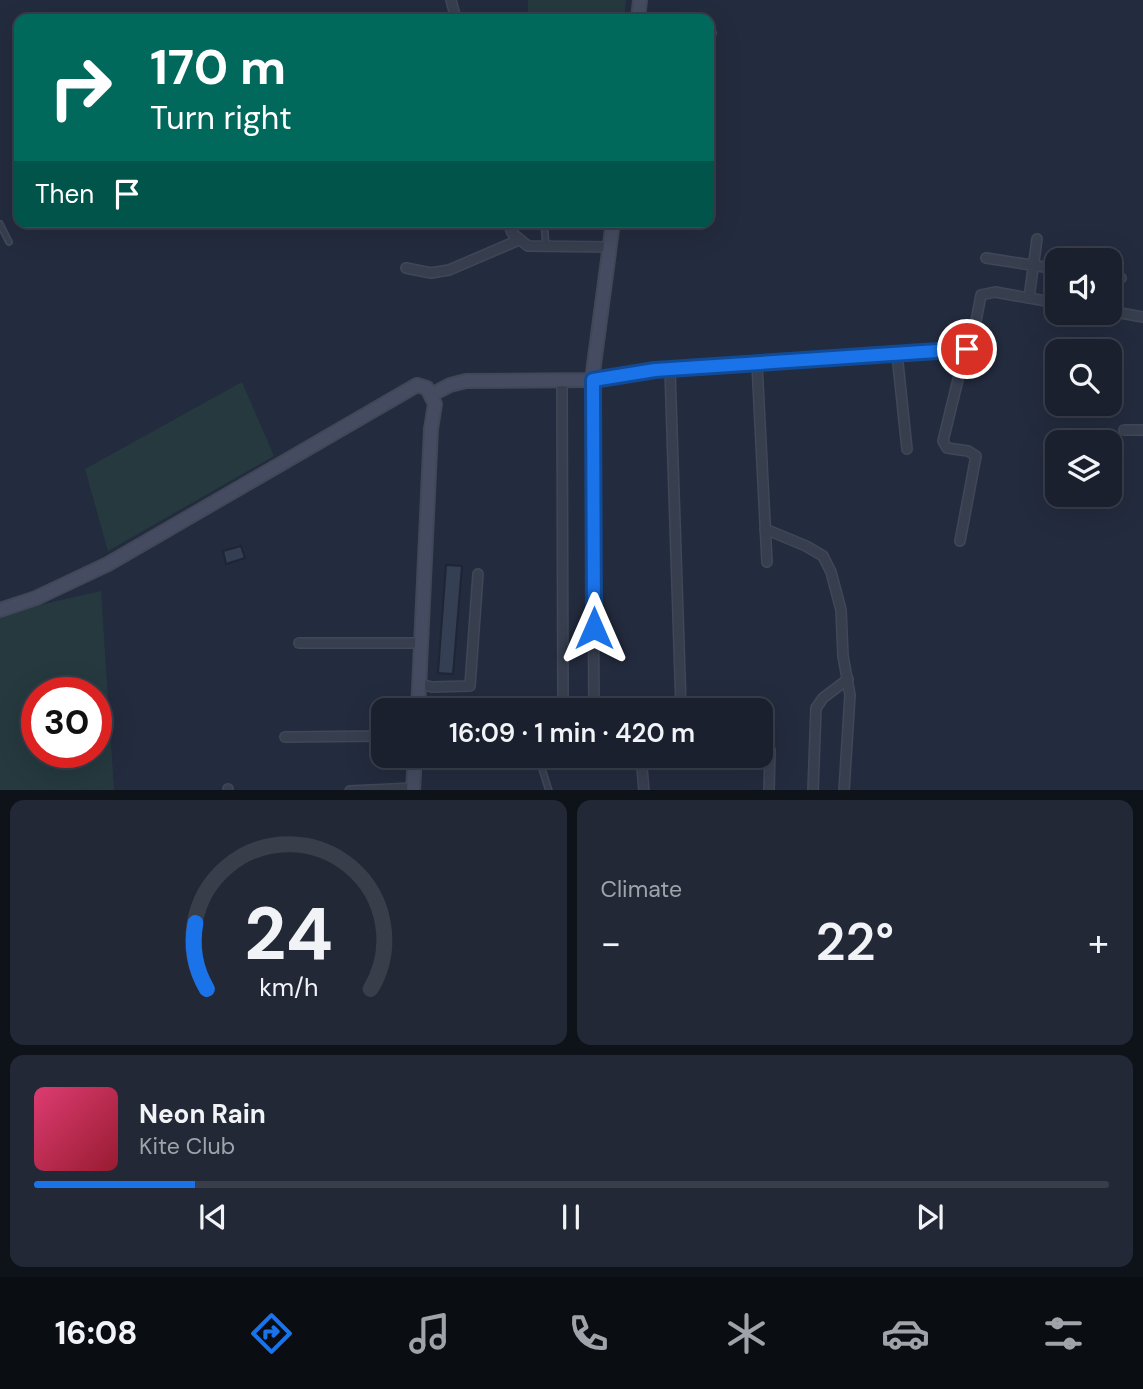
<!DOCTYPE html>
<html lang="en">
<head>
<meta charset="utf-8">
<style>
  body { margin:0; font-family:"DM Sans",sans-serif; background:#232836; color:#f1f3f6; height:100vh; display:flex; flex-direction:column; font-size:26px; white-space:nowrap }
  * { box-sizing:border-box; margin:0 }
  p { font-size:23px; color:#9fa3aa }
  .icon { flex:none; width:38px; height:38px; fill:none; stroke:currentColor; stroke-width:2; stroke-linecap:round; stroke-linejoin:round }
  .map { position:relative; height:790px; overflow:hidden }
  .sheet { display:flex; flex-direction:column; gap:10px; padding:10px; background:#0e1219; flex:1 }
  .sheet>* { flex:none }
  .guide { position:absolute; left:14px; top:14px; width:700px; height:214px; border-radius:14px; box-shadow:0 7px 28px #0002,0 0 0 2px #383e4a; background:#00695c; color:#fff; overflow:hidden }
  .fabs { position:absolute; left:1045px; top:248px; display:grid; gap:14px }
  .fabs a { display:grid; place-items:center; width:77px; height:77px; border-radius:14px; background:#1a202e; box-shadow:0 7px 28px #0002,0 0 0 2px #383e4a; font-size:35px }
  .speed { position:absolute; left:21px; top:677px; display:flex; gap:14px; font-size:35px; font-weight:700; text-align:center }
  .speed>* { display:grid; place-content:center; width:91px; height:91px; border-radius:50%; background:#1a202e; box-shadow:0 7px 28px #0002,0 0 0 2px #383e4a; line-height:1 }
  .speed .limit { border:10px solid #d22; background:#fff; color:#111 }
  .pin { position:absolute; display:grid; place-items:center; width:60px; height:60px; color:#fff; margin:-30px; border:4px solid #fff; border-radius:50%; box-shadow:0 2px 7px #0007 }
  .me { position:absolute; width:77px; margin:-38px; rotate:0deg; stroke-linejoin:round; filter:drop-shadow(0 0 5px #0008) }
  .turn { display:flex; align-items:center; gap:24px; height:147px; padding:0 21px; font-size:32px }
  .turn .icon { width:91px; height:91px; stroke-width:2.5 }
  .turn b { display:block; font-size:49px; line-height:60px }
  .then { display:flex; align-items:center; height:66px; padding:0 21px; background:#0003; gap:14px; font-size:26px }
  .big { font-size:52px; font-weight:600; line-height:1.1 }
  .sheet .tile { flex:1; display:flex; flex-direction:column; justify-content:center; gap:10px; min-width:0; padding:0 24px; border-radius:14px; background:#232836 }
  .sheet .dial { align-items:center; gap:0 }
  .dial svg { height:182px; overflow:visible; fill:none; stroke:#383e4a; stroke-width:7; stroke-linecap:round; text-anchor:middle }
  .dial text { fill:#f1f3f6; stroke:none }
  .song { display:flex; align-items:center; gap:21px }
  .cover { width:84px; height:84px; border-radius:10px; background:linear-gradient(135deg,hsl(340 70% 55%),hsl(350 70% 35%)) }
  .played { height:7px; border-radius:4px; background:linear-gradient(90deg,#1a73e8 15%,#383e4a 15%) }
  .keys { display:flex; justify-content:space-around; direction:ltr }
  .heat { display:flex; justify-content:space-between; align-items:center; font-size:38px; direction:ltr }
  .sheet .tiles { flex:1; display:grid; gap:10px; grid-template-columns:1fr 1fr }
  .tile:last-child { grid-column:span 2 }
  .trip { position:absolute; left:371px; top:698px; width:402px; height:70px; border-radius:14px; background:#1a202e; box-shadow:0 7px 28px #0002,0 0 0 2px #383e4a; font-weight:600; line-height:70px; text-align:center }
  .dock { display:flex; height:112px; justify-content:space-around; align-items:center; background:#0a0d12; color:#9fa3aa }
  .dock .icon { width:49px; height:49px }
  .dock .on { color:#1a73e8 }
  .dock b { font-size:32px; color:#f1f3f6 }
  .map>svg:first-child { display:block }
  .green { fill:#25393f; fill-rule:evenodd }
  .building { fill:#353f54; stroke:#1e2535; stroke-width:2 }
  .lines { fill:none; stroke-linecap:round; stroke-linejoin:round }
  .lane-casing { stroke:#404757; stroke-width:8 }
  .street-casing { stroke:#404757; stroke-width:12 }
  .secondary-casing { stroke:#404757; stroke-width:16 }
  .lane { stroke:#373e4e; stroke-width:4.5 }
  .street { stroke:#373e4e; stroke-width:9 }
  .secondary { stroke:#454c61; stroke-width:12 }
  .route-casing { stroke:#114b97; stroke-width:18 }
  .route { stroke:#1a73e8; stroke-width:12 }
</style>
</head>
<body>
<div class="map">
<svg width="1143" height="791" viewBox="0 0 1143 791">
  <rect width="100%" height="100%" fill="#232b3e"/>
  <g class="green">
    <polygon points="528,0 626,0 624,19 528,16"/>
    <polygon points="242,382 274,456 108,551 85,469"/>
    <path d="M101,591L114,790L0,791V614ZM37,693H96V752H37Z"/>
  </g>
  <g class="building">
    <polygon points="241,546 245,558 226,564 223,551"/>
    <polygon points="446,565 462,566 453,674 438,673"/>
  </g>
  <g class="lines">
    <g class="lane-casing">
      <g id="lane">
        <polyline points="544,222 546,246"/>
        <polyline points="0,224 9,242"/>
        <polyline points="538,756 549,791"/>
      </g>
    </g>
    <g class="street-casing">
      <g id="street">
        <polyline points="451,0 456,19"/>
        <polyline points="709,33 711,33"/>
        <polyline points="508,222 512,233 528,246 610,247"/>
        <polyline points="986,258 1057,269"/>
        <polyline points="406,268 431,273 449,270 519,240"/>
        <polyline points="1110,277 1121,278"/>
        <polyline points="1029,298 1037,239"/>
        <polyline points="1110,311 1143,317"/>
        <polyline points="897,354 907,449"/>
        <polyline points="757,364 767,562"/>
        <polyline points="670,370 681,707"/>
        <polyline points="562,381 563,705"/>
        <polyline points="1124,430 1143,430"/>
        <polyline points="765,529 806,546 823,556 831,572 841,610 843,656 850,695 844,791"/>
        <polyline points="960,541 976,456 968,451 947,448 943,441 965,351"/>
        <polyline points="299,643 421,643"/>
        <polyline points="420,684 432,687 470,686 478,574"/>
        <polyline points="594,710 592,380 610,376 655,371 965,351 972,342 981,295 995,292 1057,303"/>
        <polyline points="285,737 383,736"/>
        <polyline points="641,756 644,791"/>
        <polyline points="228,791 228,789"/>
        <polyline points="350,791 413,788"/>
        <polyline points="769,791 770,750"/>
        <polyline points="813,791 816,708 823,698 848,679"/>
      </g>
    </g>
    <g class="secondary-casing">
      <g id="secondary">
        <polyline points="638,19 640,0"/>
        <polyline points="431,395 450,385 466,381 592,380 613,222"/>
        <polyline points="0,610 36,598 108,564 417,385 427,388 435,404 431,429 418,710"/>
        <polyline points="413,791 415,756"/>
      </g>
    </g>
    <use href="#lane" class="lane"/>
    <use href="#street" class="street"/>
    <use href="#secondary" class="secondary"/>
  </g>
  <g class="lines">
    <g class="route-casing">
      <polyline id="route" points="594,628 593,380 655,370 967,349"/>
    </g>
    <use href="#route" class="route"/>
  </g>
</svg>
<div class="fabs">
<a><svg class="icon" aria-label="sound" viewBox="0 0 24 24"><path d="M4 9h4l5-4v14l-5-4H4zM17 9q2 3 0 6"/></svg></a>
<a><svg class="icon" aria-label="search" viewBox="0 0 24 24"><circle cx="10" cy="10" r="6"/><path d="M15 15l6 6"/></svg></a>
<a><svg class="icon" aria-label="layers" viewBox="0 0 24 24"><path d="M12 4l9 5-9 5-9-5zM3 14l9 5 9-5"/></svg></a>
</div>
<div class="speed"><div class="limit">30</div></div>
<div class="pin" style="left:967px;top:349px;background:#d93025"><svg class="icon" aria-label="arrive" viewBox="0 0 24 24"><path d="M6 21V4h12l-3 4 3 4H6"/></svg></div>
<svg class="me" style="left:594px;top:628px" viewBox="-20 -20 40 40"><path d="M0-17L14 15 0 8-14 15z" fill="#1a73e8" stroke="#fff" stroke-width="4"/></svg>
<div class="trip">16:09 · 1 min · 420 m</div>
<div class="guide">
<div class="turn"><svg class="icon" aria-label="right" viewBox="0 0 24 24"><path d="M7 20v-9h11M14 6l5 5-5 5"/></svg><div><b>170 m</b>Turn right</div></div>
<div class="then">Then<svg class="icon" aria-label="arrive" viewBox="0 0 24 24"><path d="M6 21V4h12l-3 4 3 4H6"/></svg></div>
</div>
</div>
<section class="sheet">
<div class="tiles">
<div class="tile dial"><svg viewBox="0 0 100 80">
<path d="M14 69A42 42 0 1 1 86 69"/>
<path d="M14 69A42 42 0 0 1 9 40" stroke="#1a73e8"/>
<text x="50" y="56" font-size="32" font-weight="700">24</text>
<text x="50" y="72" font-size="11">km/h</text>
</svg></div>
<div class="tile"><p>Climate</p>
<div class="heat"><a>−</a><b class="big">22°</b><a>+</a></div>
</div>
<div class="tile">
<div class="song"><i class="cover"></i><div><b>Neon Rain</b><p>Kite Club</p></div></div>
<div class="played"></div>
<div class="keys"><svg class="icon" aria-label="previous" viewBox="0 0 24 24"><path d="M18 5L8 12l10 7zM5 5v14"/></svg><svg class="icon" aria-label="pause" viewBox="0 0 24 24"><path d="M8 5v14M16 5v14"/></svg><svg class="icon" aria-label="next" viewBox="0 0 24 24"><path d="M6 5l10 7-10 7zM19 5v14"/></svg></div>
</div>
</div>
</section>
<nav class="dock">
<b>16:08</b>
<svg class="icon on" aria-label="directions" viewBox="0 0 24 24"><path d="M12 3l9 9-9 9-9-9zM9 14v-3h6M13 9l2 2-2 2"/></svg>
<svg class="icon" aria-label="music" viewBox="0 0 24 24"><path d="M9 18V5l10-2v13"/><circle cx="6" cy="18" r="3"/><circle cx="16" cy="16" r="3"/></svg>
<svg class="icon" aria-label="phone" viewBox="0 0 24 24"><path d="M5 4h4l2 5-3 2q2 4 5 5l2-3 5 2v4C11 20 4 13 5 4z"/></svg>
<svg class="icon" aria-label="climate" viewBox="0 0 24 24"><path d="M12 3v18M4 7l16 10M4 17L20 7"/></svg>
<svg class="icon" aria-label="car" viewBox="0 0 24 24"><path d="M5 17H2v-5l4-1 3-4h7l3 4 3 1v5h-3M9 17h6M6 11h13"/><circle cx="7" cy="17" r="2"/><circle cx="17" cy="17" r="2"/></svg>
<svg class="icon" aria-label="filters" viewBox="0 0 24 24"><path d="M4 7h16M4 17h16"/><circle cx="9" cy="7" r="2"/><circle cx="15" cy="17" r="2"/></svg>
</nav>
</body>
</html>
